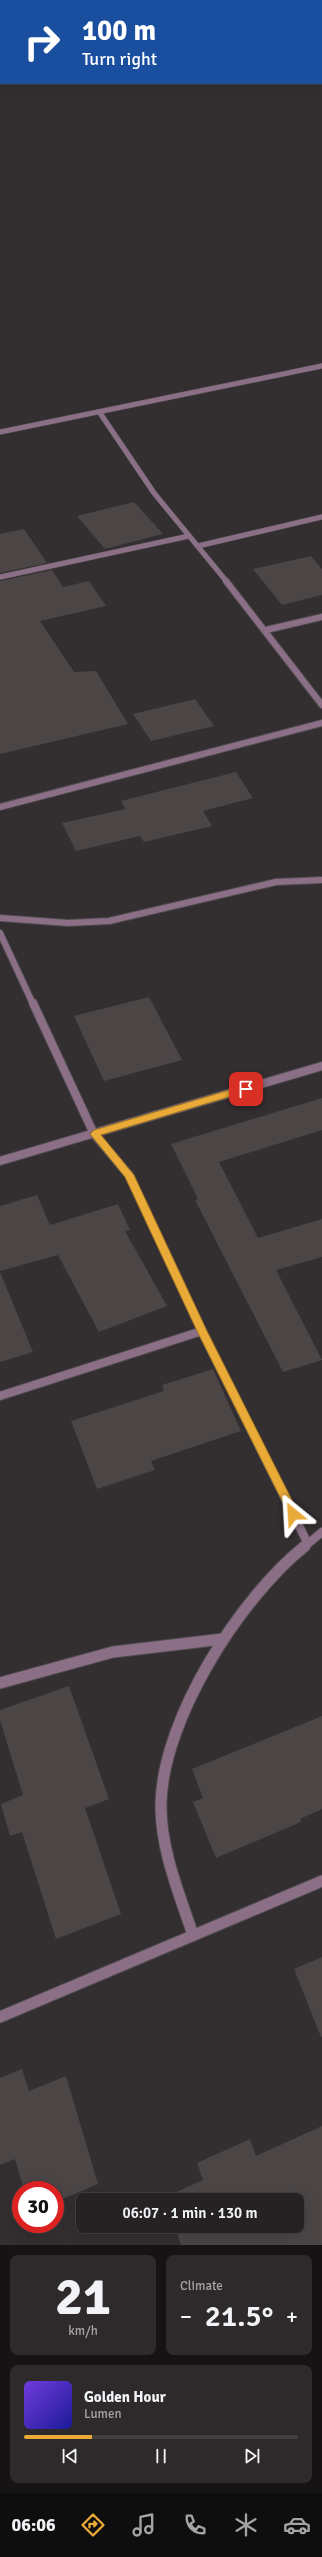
<!DOCTYPE html>
<html lang="en">
<head>
<meta charset="utf-8">
<style>
  body { margin:0; font-family:Signika,sans-serif; background:#2e2a2c; color:#f1f3f6; height:100vh; display:flex; flex-direction:column; font-size:15px; white-space:nowrap }
  * { box-sizing:border-box; margin:0 }
  p { font-size:13px; color:#a4a4a6 }
  .icon { flex:none; width:22px; height:22px; fill:none; stroke:currentColor; stroke-width:2; stroke-linecap:round; stroke-linejoin:round }
  .map { position:relative; height:2245px; overflow:hidden }
  .drawer { display:flex; flex-direction:column; gap:10px; padding:10px; background:#151314; flex:1 }
  .drawer>* { flex:none }
  .banner { position:absolute; left:0px; top:0px; width:322px; height:84px; box-shadow:0 4px 16px #0002,0 0 0 1px #423f41; background:#1a4fa0; color:#fff; overflow:hidden }
  .speed { position:absolute; left:12px; top:2181px; display:flex; gap:8px; font-size:20px; font-weight:700; text-align:center }
  .speed>* { display:grid; place-content:center; width:52px; height:52px; border-radius:50%; background:#262224; box-shadow:0 4px 16px #0002,0 0 0 1px #423f41; line-height:1 }
  .speed .limit { border:6px solid #d22; background:#fff; color:#111 }
  .pin { position:absolute; display:grid; place-items:center; width:34px; height:34px; color:#fff; margin:-17px; border-radius:8px; box-shadow:0 2px 6px #0006 }
  .me { position:absolute; width:44px; margin:-22px; rotate:333deg; stroke-linejoin:round; filter:drop-shadow(0 0 3px #0008) }
  .turn { display:flex; align-items:center; gap:14px; height:84px; padding:0 16px; font-size:18px }
  .turn .icon { width:52px; height:52px; stroke-width:2.5 }
  .turn b { display:block; font-size:28px; line-height:34px }
  .big { font-size:30px; font-weight:600; line-height:1.1 }
  .drawer .widget { flex:1; display:flex; flex-direction:column; justify-content:center; gap:6px; min-width:0; padding:0 14px; border-radius:8px; background:#2e2a2c }
  .drawer .dial { align-items:center; gap:0 }
  .dial b { font-size:52px; line-height:1 }
  .song { display:flex; align-items:center; gap:12px }
  .cover { width:48px; height:48px; border-radius:6px; background:linear-gradient(135deg,hsl(260 70% 55%),hsl(240 70% 35%)) }
  .played { height:4px; border-radius:2px; background:linear-gradient(90deg,#e9aa38 25%,#423f41 25%) }
  .keys { display:flex; justify-content:space-around; direction:ltr }
  .heat { display:flex; justify-content:space-between; align-items:center; font-size:22px; direction:ltr }
  .drawer .tiles { flex:1; display:grid; gap:10px; grid-template-columns:1fr 1fr }
  .widget:last-child { grid-column:span 2 }
  .trip { position:absolute; left:76px; top:2193px; width:228px; height:40px; border-radius:8px; background:#262224; box-shadow:0 4px 16px #0002,0 0 0 1px #423f41; font-weight:600; line-height:40px; text-align:center }
  .dock { display:flex; height:64px; justify-content:space-around; align-items:center; background:#0f0e0e; color:#a4a4a6 }
  .dock .icon { width:28px; height:28px }
  .dock .current { color:#e9aa38 }
  .dock b { font-size:18px; color:#f1f3f6 }
  .map>svg:first-child { display:block }
  .building { fill:#4b4546 }
  .lines { fill:none; stroke-linecap:round; stroke-linejoin:round }
  .street-far3-casing { stroke:#4f4a4c; stroke-width:6 }
  .street-far2-casing { stroke:#4f4a4c; stroke-width:8 }
  .street-far1-casing { stroke:#4f4a4c; stroke-width:10 }
  .street-casing { stroke:#4f4a4c; stroke-width:13 }
  .street-far3 { stroke:#8a6f87; stroke-width:5 }
  .street-far2 { stroke:#8a6f87; stroke-width:6 }
  .street-far1 { stroke:#8a6f87; stroke-width:8 }
  .street { stroke:#8a6f87; stroke-width:11 }
  .route { fill:#e9aa38; stroke:#976e24 }
</style>
</head>
<body>
<div class="map">
<svg width="322" height="2245" viewBox="0 0 322 2245">
  <rect width="100%" height="100%" fill="#332e30"/>
  <g class="building">
    <polygon points="134,502 163,534 105,549 77,516"/>
    <polygon points="24,529 47,563 0,573 0,534"/>
    <polygon points="311,556 322,569 322,595 282,605 253,569"/>
    <polygon points="52,570 63,587 89,581 106,606 40,621 74,672 96,671 128,724 0,754 0,581"/>
    <polygon points="195,699 214,726 151,741 133,714"/>
    <polygon points="236,772 253,798 203,811 212,826 144,842 140,836 76,851 62,823 126,809 121,801"/>
    <polygon points="149,997 182,1060 104,1081 74,1016"/>
    <polygon points="322,1098 322,1130 219,1162 258,1238 322,1219 322,1257 276,1270 322,1360 283,1372 195,1200 198,1199 171,1144"/>
    <polygon points="37,1195 50,1225 118,1204 130,1230 125,1231 167,1306 99,1332 58,1255 0,1271 0,1206"/>
    <polygon points="0,1272 33,1352 0,1362"/>
    <polygon points="213,1369 241,1431 151,1461 155,1470 97,1489 71,1421 164,1391 162,1385"/>
    <polygon points="69,1686 109,1799 85,1808 121,1914 56,1939 22,1832 10,1836 1,1804 23,1795 0,1720 0,1710"/>
    <polygon points="322,1716 322,1809 300,1819 301,1822 216,1858 193,1802 203,1798 192,1769"/>
    <polygon points="322,1957 322,2037 321,2037 294,1969"/>
    <polygon points="22,2069 29,2091 66,2076 98,2184 55,2202 55,2190 24,2190 15,2159 0,2165 0,2078"/>
    <polygon points="322,2126 322,2245 181,2245 175,2226 297,2226 297,2200 166,2200 165,2197 203,2180 197,2163 250,2139 256,2156"/>
  </g>
  <g class="lines">
    <g class="street-far3-casing">
      <g id="street-far3">
        <polyline points="100,413 154,493 227,582"/>
        <polyline points="0,432 322,366"/>
        <polyline points="198,546 322,517"/>
        <polyline points="0,577 189,536"/>
      </g>
    </g>
    <g class="street-far2-casing">
      <g id="street-far2">
        <polyline points="226,581 322,705"/>
        <polyline points="266,630 322,617"/>
        <polyline points="0,807 322,723"/>
        <polyline points="0,918 68,923 109,921 276,882 322,880"/>
        <polyline points="0,933 33,1004"/>
      </g>
    </g>
    <g class="street-far1-casing">
      <g id="street-far1">
        <polyline points="33,1003 94,1134 129,1175 202,1331 307,1542"/>
        <polyline points="0,1161 322,1066"/>
        <polyline points="0,1396 202,1331"/>
        <polyline points="304,1547 322,1532"/>
      </g>
    </g>
    <g class="street-casing">
      <g id="street">
        <polyline points="0,1683 113,1652 223,1639"/>
        <path d="M193,1935C179,1893 160,1848 161,1803C163,1718 240,1598 305,1546"/>
        <polyline points="0,2017 322,1881"/>
      </g>
    </g>
    <use href="#street-far3" class="street-far3"/>
    <use href="#street-far2" class="street-far2"/>
    <use href="#street-far1" class="street-far1"/>
    <use href="#street" class="street"/>
  </g>
  <polygon class="route" points="246,1085 250,1089 249,1091 101,1135 134,1175 207,1331 297,1510 297,1517 293,1519 290,1517 197,1331 125,1177 90,1134 94,1130"/>
</svg>
<div class="speed"><div class="limit">30</div></div>
<div class="pin" style="left:246px;top:1089px;background:#d93025"><svg class="icon" aria-label="arrive" viewBox="0 0 24 24"><path d="M6 21V4h12l-3 4 3 4H6"/></svg></div>
<svg class="me" style="left:293px;top:1514px" viewBox="-20 -20 40 40"><path d="M0-17L14 15 0 8-14 15z" fill="#e9aa38" stroke="#fff" stroke-width="4"/></svg>
<div class="trip">06:07 · 1 min · 130 m</div>
<div class="banner">
<div class="turn"><svg class="icon" aria-label="right" viewBox="0 0 24 24"><path d="M7 20v-9h11M14 6l5 5-5 5"/></svg><div><b>100 m</b>Turn right</div></div>
</div>
</div>
<section class="drawer">
<div class="tiles">
<div class="widget dial"><b>21</b><p>km/h</p></div>
<div class="widget"><p>Climate</p>
<div class="heat"><a>−</a><b class="big">21.5°</b><a>+</a></div>
</div>
<div class="widget">
<div class="song"><i class="cover"></i><div><b>Golden Hour</b><p>Lumen</p></div></div>
<div class="played"></div>
<div class="keys"><svg class="icon" aria-label="previous" viewBox="0 0 24 24"><path d="M18 5L8 12l10 7zM5 5v14"/></svg><svg class="icon" aria-label="pause" viewBox="0 0 24 24"><path d="M8 5v14M16 5v14"/></svg><svg class="icon" aria-label="next" viewBox="0 0 24 24"><path d="M6 5l10 7-10 7zM19 5v14"/></svg></div>
</div>
</div>
</section>
<nav class="dock">
<b>06:06</b>
<svg class="icon current" aria-label="directions" viewBox="0 0 24 24"><path d="M12 3l9 9-9 9-9-9zM9 14v-3h6M13 9l2 2-2 2"/></svg>
<svg class="icon" aria-label="music" viewBox="0 0 24 24"><path d="M9 18V5l10-2v13"/><circle cx="6" cy="18" r="3"/><circle cx="16" cy="16" r="3"/></svg>
<svg class="icon" aria-label="phone" viewBox="0 0 24 24"><path d="M5 4h4l2 5-3 2q2 4 5 5l2-3 5 2v4C11 20 4 13 5 4z"/></svg>
<svg class="icon" aria-label="climate" viewBox="0 0 24 24"><path d="M12 3v18M4 7l16 10M4 17L20 7"/></svg>
<svg class="icon" aria-label="car" viewBox="0 0 24 24"><path d="M5 17H2v-5l4-1 3-4h7l3 4 3 1v5h-3M9 17h6M6 11h13"/><circle cx="7" cy="17" r="2"/><circle cx="17" cy="17" r="2"/></svg>
</nav>
</body>
</html>
